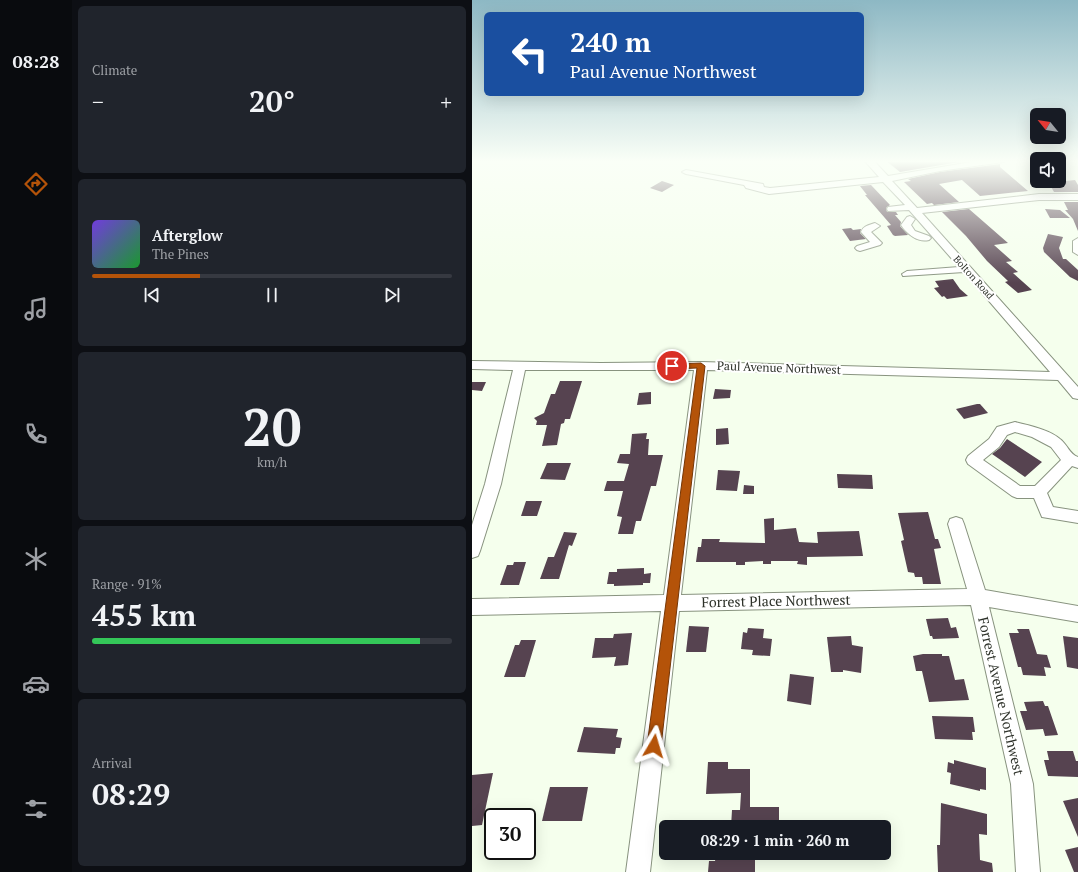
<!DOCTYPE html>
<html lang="en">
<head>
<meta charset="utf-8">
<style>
  body { margin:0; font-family:"PT Serif",serif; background:#20242c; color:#f1f3f6; height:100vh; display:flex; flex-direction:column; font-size:15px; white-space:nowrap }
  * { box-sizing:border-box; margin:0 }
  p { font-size:13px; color:#9ea1a6 }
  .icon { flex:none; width:22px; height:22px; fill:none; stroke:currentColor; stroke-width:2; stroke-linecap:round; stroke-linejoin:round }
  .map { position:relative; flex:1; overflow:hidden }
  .side { display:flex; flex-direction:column; gap:6px; padding:6px; background:#0d0f14; width:400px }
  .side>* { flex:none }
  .top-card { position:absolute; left:12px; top:12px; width:380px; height:84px; border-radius:6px; box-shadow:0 4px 16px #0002; background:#1a4fa0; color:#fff; overflow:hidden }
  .needle { width:26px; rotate:300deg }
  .controls { position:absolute; left:558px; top:108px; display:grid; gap:8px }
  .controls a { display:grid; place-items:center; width:36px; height:36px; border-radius:6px; background:#171b24; box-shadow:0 4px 16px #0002; font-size:20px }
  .speed { position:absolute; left:12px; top:808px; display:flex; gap:8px; font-size:20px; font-weight:700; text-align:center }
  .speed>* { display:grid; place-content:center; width:52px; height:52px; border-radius:50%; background:#171b24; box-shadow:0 4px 16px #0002; line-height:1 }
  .speed .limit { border:2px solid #111; border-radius:6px; background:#fff; color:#111 }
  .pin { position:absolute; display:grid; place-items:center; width:34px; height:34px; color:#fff; margin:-17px; border:2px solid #fff; border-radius:50%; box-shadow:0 1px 4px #0007 }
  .me { position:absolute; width:44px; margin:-22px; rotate:7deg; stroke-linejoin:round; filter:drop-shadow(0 0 3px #0008) }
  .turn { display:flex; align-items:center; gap:14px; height:84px; padding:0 20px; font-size:18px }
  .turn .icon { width:52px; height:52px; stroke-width:2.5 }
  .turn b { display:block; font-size:28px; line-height:34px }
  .big { font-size:30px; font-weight:600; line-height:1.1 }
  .side .widget { flex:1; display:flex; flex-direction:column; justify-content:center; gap:6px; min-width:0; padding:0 14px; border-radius:6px; background:#20242c }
  .side .dial { align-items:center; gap:0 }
  .dial b { font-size:52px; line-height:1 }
  .song { display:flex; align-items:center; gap:12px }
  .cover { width:48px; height:48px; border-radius:6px; background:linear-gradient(135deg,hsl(260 70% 55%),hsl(130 70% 35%)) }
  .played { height:4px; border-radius:2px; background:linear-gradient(90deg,#b45309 30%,#363941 30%) }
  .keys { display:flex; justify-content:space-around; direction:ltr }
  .heat { display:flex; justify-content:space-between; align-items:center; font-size:22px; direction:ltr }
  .charge { height:6px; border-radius:3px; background:linear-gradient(90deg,#34c759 91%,#363941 0) }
  .trip { position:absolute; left:187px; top:820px; width:232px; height:40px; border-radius:6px; background:#171b24; box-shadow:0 4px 16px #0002; font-weight:600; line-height:40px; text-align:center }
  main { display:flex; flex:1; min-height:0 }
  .dock { display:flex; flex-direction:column; width:72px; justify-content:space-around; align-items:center; background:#090b0e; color:#9ea1a6 }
  .dock .icon { width:28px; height:28px }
  .dock .on { color:#b45309 }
  .dock b { font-size:18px; color:#f1f3f6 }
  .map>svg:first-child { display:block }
  .building { fill:#564350 }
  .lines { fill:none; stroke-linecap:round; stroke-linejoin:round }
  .minor-casing { stroke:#88937f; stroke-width:2 }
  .minor { fill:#fff; fill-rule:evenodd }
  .route { fill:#b45309; stroke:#753606 }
  .labels { text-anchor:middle; stroke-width:4; stroke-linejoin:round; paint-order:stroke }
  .far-street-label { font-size:10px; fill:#2d3129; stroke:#fff }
  .street-label { font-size:12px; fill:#2d3129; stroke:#fff }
  .near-street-label { font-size:14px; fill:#2d3129; stroke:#fff }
</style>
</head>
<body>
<main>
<nav class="dock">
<b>08:28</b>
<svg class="icon on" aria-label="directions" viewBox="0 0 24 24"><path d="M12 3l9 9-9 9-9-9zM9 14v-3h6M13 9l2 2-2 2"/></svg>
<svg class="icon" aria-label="music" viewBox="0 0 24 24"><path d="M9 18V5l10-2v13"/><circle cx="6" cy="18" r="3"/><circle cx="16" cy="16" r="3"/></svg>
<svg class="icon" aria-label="phone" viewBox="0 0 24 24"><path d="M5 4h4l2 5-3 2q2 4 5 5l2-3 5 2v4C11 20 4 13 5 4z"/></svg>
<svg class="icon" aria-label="climate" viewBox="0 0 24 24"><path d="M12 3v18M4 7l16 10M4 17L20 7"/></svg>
<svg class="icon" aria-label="car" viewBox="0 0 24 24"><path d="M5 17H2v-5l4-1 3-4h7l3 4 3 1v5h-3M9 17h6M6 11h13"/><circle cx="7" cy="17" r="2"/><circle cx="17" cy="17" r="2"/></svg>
<svg class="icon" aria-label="filters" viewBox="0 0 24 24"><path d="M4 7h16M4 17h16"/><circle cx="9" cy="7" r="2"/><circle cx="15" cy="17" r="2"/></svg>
</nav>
<section class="side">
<div class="widget"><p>Climate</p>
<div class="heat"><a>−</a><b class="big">20°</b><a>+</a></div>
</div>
<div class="widget">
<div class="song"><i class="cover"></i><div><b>Afterglow</b><p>The Pines</p></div></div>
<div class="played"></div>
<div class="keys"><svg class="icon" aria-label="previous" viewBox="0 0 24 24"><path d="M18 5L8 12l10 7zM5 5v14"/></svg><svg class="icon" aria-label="pause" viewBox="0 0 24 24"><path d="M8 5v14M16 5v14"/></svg><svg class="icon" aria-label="next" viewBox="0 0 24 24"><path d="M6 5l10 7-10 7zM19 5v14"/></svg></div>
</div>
<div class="widget dial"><b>20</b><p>km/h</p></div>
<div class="widget"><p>Range · 91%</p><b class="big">455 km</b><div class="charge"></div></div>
<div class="widget"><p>Arrival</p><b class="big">08:29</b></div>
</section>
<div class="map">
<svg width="606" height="872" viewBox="0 0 606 872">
  <rect width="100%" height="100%" fill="#f5ffed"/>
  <g class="building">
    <polygon points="413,160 499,160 428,172"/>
    <polygon points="528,164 528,167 556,191 508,196 490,180 467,184 487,202 462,205 460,203 455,204 432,182 439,181 436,179 468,172"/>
    <polygon points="603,180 606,185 606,192 582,192 577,183"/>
    <polygon points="190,181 202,185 190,192 178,188"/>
    <polygon points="399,185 418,205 414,208 415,212 424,212 426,215 423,215 429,222 428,226 436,235 423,236 421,235 415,226 419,225 393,195 395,195 388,186"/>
    <polygon points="592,202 606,202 606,231 601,219 593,210 596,210"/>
    <polygon points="497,209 536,243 522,245 540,261 534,262 546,272 541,273 560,290 546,293 533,282 536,281 515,261 494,236 470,212"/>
    <polygon points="573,209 588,210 598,218 578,218"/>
    <polygon points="379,228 381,230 389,229 388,233 394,239 378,241 370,229"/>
    <polygon points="576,234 591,237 587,248 591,259 594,259 606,270 606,281 598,277 572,252 571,248"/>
    <polygon points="481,279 488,289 496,296 475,299 472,296 470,297 462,288 467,287 463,281"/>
    <polygon points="88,381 110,381 98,419 93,419 92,423 89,424 85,445 70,446 75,425 64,425 65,421 62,418 72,413 79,394 83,394"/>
    <polygon points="0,382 14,382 10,391 0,390"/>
    <polygon points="243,389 259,390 258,398 241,399"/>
    <polygon points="179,392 179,404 165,405 167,393"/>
    <polygon points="505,404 508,404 516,413 492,419 484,409"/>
    <polygon points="256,428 257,444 244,445 244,429"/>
    <polygon points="175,433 174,439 177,439 176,455 191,455 184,486 179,486 169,521 164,521 161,534 146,534 150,517 145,516 151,491 132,491 135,481 152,481 157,464 145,463 148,454 158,454 160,434"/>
    <polygon points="535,439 570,462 553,477 520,454 528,448"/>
    <polygon points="75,463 99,463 93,480 68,479"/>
    <polygon points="246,470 268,471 265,491 244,490"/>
    <polygon points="365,474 400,475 401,489 366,488"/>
    <polygon points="272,485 282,486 282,494 271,494"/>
    <polygon points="54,501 70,501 65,516 49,516"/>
    <polygon points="456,512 463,539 466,539 469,548 462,549 469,584 451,584 450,577 443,577 442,573 436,572 429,541 432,540 426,513"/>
    <polygon points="302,518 302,530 324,528 327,542 346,543 345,532 387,531 391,556 335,557 335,565 325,564 326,561 299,561 299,564 291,564 291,561 273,562 273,565 264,565 264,562 224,562 226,547 229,547 230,539 248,539 247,542 293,543 292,519"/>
    <polygon points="92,532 105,533 100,546 97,545 87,579 68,579 76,557 82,557"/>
    <polygon points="42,562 54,562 47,585 28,585 35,565 41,565"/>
    <polygon points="172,568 172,574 179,573 178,583 171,583 171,585 142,586 142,584 135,584 137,572 145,572 145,569"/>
    <polygon points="476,618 479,628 484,627 487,638 461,639 460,636 458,636 454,619"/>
    <polygon points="217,626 237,627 234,652 214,652"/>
    <polygon points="276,628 292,629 291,638 300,639 298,656 280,655 281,650 269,649 271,632 275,633"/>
    <polygon points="545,629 557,629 565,654 575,655 579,668 572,667 574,676 551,675 549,667 546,667 537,633 547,633"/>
    <polygon points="160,633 156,665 142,666 144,657 120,658 123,638 141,638 142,634"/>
    <polygon points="379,636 380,645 391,647 389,673 371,670 371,672 359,672 355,637"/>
    <polygon points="591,636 606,638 606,669 595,667"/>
    <polygon points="49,640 64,640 53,677 32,677 43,645 47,645"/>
    <polygon points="451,654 470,654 470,656 477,656 483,680 492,679 497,700 457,702 450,671 444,671 441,656"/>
    <polygon points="318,674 342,677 339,705 315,701"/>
    <polygon points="571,701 573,706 576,706 586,735 573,736 571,729 554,730 548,711 555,711 552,702"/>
    <polygon points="460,716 501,717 503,732 500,732 501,740 463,739"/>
    <polygon points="112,727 146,729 144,737 150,738 148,748 144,748 143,754 105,752"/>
    <polygon points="575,751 601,751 604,761 606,761 606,777 576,776 572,760 577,760"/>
    <polygon points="482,760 514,768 514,790 508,789 508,791 478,784 479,773 475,772 476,762 482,764"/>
    <polygon points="236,762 256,762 256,769 278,769 278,807 307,807 307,827 259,827 260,810 268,810 269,793 234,794"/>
    <polygon points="21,773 10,825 0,826 0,775"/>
    <polygon points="78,787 116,787 110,821 70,821"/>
    <polygon points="606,798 606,837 591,801"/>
    <polygon points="469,803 515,814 515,835 507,834 508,860 520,863 521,872 466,872 465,845 468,845"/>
    <polygon points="606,847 606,872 602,872 593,850"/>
    <polygon points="283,855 283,872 236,872 237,861 243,861 244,856"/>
  </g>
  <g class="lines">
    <g class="minor-casing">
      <g id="minor">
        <polygon points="392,160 401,160 416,176 511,160 535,160 531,162 468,171 420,181 445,208 567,194 606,194 606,200 567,200 450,213 606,387 606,399 601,398 586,380 235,370 209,595 495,589 476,524 478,519 484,517 490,519 492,524 513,590 606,606 606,622 517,607 561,784 568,872 544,872 539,784 499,605 207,611 178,872 154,872 189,611 0,615 0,599 192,595 222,370 53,370 29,484 8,551 6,556 0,558 0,525 13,484 41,370 0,369 0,361 129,363 229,362 578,372 492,272 431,276 430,274 435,271 487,267 437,210 416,211 415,209 416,207 433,205 411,182 297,194 274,188 272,185 214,174 210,172 214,170 291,184 292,187 298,188 407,177"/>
        <path d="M438,216L443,219L439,225L443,231L457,236L459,238L457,240C446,243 435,234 429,225L435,217Z"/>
        <path d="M403,223L408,226L399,232L410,243L408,245L388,251L385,250L383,248L385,246L398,242L389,232C391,226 397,225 403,223Z"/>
        <polygon points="606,238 606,255 601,252 601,241"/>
        <path d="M543,422C558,426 576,429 588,439C595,444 598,455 606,457V468L600,466L575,493L581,507L606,511V523L570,517L562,498H545L540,496L496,464L494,460L496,456L517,439L525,427ZM543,432L560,437L579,447L589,460L563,486H548L511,460L527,447L535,435Z"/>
      </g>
    </g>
    <use href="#minor" class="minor"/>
  </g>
  <linearGradient id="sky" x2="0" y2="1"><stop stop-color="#8db8c4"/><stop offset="0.57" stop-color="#fafff7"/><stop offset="1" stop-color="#fafff7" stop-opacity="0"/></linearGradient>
  <rect width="606" height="283" fill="url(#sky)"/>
  <polygon class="route" points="229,363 233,366 189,746 187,751 182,753 177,751 175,746 225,368 200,369 196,366 200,364"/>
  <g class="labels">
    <g class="far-street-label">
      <text transform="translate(502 277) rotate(48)" y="4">Bolton Road</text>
    </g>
    <g class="street-label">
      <text transform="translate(307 368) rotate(2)" y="4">Paul Avenue Northwest</text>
    </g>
    <g class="near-street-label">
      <text transform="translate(304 601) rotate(-1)" y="5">Forrest Place Northwest</text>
      <text transform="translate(529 696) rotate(77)" y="5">Forrest Avenue Northwest</text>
    </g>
  </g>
</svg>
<div class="controls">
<a><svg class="needle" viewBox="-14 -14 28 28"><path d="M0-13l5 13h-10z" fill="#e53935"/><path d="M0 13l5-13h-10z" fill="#9ea1a6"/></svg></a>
<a><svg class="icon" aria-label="sound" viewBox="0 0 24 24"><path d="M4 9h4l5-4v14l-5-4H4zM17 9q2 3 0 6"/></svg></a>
</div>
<div class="speed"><div class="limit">30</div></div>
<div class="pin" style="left:200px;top:366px;background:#d93025"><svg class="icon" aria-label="arrive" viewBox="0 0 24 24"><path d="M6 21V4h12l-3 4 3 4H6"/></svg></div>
<svg class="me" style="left:182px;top:746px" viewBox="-20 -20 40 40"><path d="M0-17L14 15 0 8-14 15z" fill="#b45309" stroke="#fff" stroke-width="4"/></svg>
<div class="trip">08:29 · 1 min · 260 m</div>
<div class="top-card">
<div class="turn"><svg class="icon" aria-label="left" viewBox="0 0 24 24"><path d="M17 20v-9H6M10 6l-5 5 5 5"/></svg><div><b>240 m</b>Paul Avenue Northwest</div></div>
</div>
</div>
</main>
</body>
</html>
